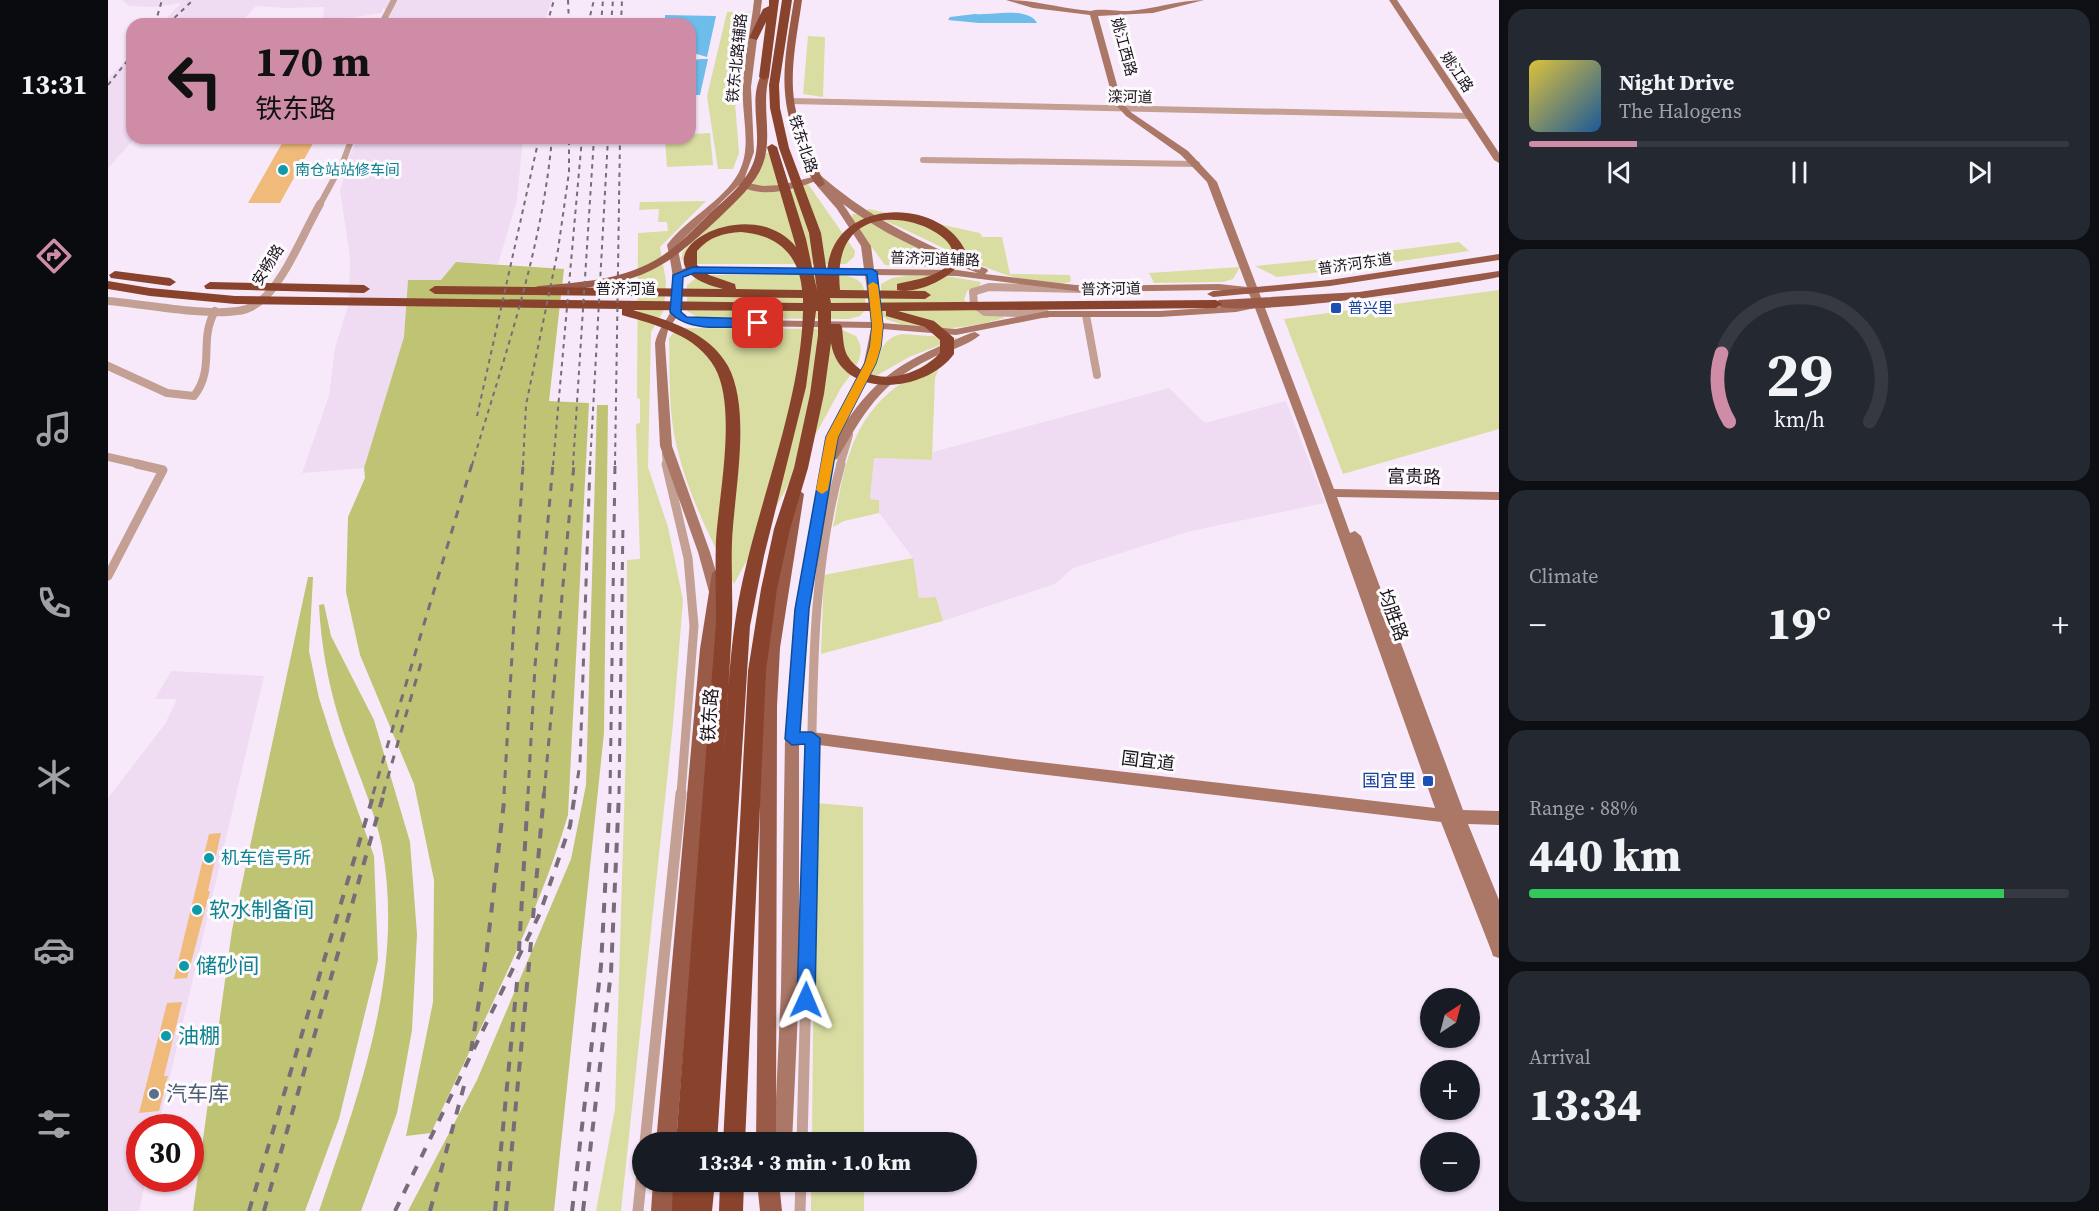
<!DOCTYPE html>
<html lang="en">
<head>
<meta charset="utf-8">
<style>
  body { margin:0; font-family:"Source Serif 4","Noto Sans SC",serif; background:#242831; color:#f1f3f6; height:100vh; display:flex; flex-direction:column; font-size:22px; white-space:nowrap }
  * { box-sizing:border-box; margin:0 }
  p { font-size:20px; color:#9ea1a6 }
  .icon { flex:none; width:33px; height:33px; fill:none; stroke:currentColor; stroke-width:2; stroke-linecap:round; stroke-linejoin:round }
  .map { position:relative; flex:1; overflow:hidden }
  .details { display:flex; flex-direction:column; gap:9px; padding:9px; background:#0d0f14; width:600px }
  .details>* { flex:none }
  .top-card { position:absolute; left:18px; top:18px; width:570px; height:126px; border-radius:18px; box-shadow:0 2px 4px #0004; background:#cf8ca6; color:#111; overflow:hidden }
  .needle { width:39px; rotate:36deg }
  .tools { position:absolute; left:1312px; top:988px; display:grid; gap:12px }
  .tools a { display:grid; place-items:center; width:60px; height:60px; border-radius:50%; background:#171b24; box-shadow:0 2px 4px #0004; font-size:30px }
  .speed { position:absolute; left:18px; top:1114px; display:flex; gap:12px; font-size:30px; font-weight:700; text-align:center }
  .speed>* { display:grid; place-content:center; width:78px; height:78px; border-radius:50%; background:#171b24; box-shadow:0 2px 4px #0004; line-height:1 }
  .speed .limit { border:9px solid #d22; background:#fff; color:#111 }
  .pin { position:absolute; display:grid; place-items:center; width:51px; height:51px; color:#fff; margin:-26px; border-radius:12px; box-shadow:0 3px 9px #0006 }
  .me { position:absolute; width:66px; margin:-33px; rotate:1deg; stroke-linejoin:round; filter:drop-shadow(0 0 4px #0008) }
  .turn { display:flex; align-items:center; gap:21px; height:126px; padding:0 30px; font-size:27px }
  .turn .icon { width:78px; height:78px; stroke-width:2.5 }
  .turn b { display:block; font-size:42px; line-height:51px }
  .big { font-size:45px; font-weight:800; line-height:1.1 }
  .details .tile { flex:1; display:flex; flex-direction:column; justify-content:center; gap:9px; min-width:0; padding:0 21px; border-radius:18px; background:#242831 }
  .details .dial { align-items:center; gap:0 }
  .dial svg { height:156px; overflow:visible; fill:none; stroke:#363941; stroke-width:7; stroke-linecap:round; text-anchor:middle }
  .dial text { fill:#f1f3f6; stroke:none }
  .song { display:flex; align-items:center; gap:18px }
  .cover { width:72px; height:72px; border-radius:9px; background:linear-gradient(135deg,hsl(50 70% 55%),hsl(210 70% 35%)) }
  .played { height:6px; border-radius:3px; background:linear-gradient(90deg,#cf8ca6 20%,#363941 20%) }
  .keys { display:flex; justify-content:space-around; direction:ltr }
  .heat { display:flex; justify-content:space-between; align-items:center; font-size:33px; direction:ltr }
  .charge { height:9px; border-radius:4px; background:linear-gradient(90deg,#34c759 88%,#363941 0) }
  .trip { position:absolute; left:524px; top:1132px; width:345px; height:60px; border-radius:30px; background:#171b24; box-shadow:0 2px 4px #0004; font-weight:800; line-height:60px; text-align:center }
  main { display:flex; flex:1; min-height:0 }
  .tabs { display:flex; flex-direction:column; width:108px; justify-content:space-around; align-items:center; background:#090b0e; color:#9ea1a6 }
  .tabs .icon { width:42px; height:42px }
  .tabs .on { color:#cf8ca6 }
  .tabs b { font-size:27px; color:#f1f3f6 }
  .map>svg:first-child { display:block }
  .built { fill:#efdbf2 }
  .green { fill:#d9dda1 }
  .forest { fill:#bfc374 }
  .water { fill:#6dbcea }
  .building { fill:#f0ba7a }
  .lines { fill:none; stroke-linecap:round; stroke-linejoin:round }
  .street-far3 { stroke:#c39f94; stroke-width:6 }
  .street-far2 { stroke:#c39f94; stroke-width:8 }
  .street-far1 { stroke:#c39f94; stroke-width:9 }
  .street { stroke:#c39f94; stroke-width:11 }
  .secondary { fill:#ab7868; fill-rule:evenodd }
  .primary { fill:#995b48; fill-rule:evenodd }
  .highway { fill:#89422c; fill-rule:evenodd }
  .rail-far2 { stroke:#766d78; stroke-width:2; stroke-dasharray:4.5 4.5; stroke-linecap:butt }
  .rail-far1 { stroke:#766d78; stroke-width:3; stroke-dasharray:8 8; stroke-linecap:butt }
  .rail { stroke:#766d78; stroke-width:4; stroke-dasharray:10 10; stroke-linecap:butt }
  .route { fill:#1a73e8; stroke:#114b97; stroke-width:1.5 }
  .slow { fill:#f59e0b }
  .culture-dot { fill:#0f9aa8; stroke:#fdfafe; stroke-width:2 }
  .transit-dot { fill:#1a4fb4; stroke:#fdfafe; stroke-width:2 }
  .service-dot { fill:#5c6f8a; stroke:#fdfafe; stroke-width:2 }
  .labels { text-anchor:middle; stroke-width:6; stroke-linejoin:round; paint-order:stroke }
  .far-street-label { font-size:15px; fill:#19141a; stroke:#fdfafe }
  .far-culture-label { font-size:15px; fill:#0d838f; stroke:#fdfafe; text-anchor:start }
  .far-transit-label { font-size:15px; fill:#164399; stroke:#fdfafe; text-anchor:start }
  .street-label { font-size:18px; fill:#19141a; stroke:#fdfafe }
  .transit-label { font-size:18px; fill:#164399; stroke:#fdfafe; text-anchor:end }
  .culture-label { font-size:18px; fill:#0d838f; stroke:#fdfafe; text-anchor:start }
  .near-culture-label { font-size:21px; fill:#0d838f; stroke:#fdfafe; text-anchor:start }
  .near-service-label { font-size:21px; fill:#4e5e75; stroke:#fdfafe; text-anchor:start }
</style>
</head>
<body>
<main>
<nav class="tabs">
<b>13:31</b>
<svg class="icon on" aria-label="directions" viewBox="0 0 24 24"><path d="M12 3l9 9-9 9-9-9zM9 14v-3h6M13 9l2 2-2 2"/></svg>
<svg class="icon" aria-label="music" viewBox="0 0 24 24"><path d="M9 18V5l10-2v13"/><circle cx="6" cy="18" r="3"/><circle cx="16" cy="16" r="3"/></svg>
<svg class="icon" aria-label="phone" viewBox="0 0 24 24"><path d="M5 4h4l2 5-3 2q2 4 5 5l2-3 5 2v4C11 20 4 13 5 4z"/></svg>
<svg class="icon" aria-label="climate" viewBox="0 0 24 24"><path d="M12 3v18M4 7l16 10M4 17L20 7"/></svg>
<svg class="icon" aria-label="car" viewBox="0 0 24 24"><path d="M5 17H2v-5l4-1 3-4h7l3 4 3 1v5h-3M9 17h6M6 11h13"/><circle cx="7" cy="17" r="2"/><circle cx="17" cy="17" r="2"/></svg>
<svg class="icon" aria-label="filters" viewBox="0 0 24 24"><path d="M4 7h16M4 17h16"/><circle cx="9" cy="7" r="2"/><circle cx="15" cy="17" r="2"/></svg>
</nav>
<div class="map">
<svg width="1391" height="1211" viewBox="0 0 1391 1211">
  <rect width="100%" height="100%" fill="#f8e9fa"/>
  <g class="built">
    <polygon points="14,0 444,0 435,24 278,24 281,15 275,7 274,13 226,20 215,19 216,7 179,8 148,6 131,24 53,24 73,3 45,7 21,6"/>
    <polygon points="24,54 24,138 27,138 0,168 0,79"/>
    <polygon points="250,138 415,138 409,200 390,264 348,262 333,280 300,281 296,337 256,468 194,473 221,396 227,348 241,303 242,257 232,190 242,161 240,159"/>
    <polygon points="1061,388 1097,423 1178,401 1217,503 1083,531 965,568 947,584 835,621 828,597 811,598 805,558 771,513 771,500 762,499 766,458 824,460 825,452"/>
    <polygon points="63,671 156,676 50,1128 32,1128 32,1179 38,1179 31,1211 0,1211 0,798 57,724 69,699 47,699"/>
  </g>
  <g class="green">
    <polygon points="619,12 642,12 626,89 631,153 625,169 610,169 599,96"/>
    <polygon points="700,36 717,37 715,97 695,94"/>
    <polygon points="602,133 605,165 559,167 557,138 582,138 582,134"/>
    <polygon points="657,153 661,153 673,187 643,186 655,165"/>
    <polygon points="700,184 747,251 746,257 738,264 587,264 573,259 575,251 640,188 686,190"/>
    <polygon points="598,201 552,247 558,281 556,310 543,332 540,467 560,527 575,600 565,724 513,1211 488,1211 507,1109 518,748 519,560 532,559 528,424 532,423 532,399 529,398 530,233 560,231 559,222 550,222 551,209 531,210 532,202"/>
    <path d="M761,209L872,233L874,237H894L902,274L962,275L963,282C917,293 845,252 804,233C789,225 772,220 758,211Z"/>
    <polygon points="753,213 799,243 853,269 777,265 745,222 744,214"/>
    <polygon points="1351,242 1361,251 1266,265 1257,254"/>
    <polygon points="1246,256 1257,267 1169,277 1147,266"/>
    <polygon points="1132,267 1125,279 1115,282 1046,283 1041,273"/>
    <path d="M592,275H735C759,280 756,287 758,309L752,316L741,319L591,318L579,311V285Z"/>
    <path d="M798,276H838L873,282L871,286L859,291L856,300L871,313L894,315L896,318C858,329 819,334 780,320L773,315V284L784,278Z"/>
    <polygon points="1391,290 1391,429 1235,474 1176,319"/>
    <path d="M570,328L732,329L748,336C761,355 744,373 733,388L626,584C603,540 581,497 569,448C560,412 562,374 561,338Z"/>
    <path d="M794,334L850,338L801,357L761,380C770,361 771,338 794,334Z"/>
    <path d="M826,360L834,361L827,378L824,460L766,458L762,499L771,500V513L736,521L725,527C736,472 740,424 788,387C801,377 810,367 826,360Z"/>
    <polygon points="805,558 811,598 828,597 835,621 713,654 716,575"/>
    <polygon points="707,803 755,807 756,1143 704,1143"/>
    <rect x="703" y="1182" width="53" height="29"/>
  </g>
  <g class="forest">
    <path d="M348,262L456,269L441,401L481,403L460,815C427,926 371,1028 323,1133L298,1136L325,1002L326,880L306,784L252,655L238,592L240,517L257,478L256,468L296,337L300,280H333Z"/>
    <polygon points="489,405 500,405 496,733 446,1211 300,1211 369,1080 463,859 478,785"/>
    <polygon points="200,577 205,577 201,651 211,698 225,742 266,856 270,960 231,1119 197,1211 85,1211 124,930"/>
    <path d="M216,604L223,636L266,720L302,842L309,934L304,1030L289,1113L253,1211H211C251,1093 297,973 274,847C266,806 245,762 232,722C220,683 213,645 211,605Z"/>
  </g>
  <g class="water">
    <path d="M867,14C883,16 920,6 929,23H871L840,20L842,17Z"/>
    <polygon points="557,15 608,16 599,57 582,52 582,24 557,24"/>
    <polygon points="592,59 600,59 592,95 582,95 582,61"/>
  </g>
  <g class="building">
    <polygon points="177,138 208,138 172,203 140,203"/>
    <polygon points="113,833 100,891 102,891 79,978 66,979 101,834"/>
    <polygon points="74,1002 56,1076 60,1076 51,1111 31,1113 59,1003"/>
  </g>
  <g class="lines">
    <g class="street-far3">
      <polyline points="262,24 275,21 286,0"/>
      <polyline points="682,101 1362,116"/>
      <polyline points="815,160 1089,164"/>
      <polyline points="211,206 235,162 244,138"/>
    </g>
    <g class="street-far2">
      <path d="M0,301C35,304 96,316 129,311C140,310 151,303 158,296C180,273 196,232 212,204"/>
      <polyline points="938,314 877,312 866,304 865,292 881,287 972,289"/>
      <polyline points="978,315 989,375"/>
      <path d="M0,366L59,393L86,396C108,367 90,341 107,311"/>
      <polyline points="558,454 559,465"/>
      <polyline points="0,457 35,465"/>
      <polyline points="732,465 741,435"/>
    </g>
    <g class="street-far1">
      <polyline points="558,464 580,558 586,626 573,794"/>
      <polyline points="0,576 55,470 29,464"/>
      <path d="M703,794C705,685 703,570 733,464"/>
    </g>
    <g class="street">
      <polyline points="537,1143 573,793"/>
      <polyline points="694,1143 703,793"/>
      <polyline points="530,1211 534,1172"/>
      <polyline points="692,1211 693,1182"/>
    </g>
    <g class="secondary">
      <path d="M646,0H654L643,87L646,152L637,177L640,183L655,186L673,185L712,175C762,218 817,246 879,269L880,271L877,274L975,286L1111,284L1139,287L1099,182L1073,155L1018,116L1006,103L982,15L925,8L898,0C927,0 955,9 983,11C989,8 1011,11 1020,11C1046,9 1071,0 1096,0L1045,13L990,16L1014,103L1024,113L1080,151L1109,182L1226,489L1391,492V500L1229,497L1242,533L1247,531L1253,536L1355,810L1391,811V825L1360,824L1391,900V958L1385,956L1383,950L1333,822L906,771L704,744L691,745V990L684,1143H666L673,990L677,739L687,609L718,437L756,363L763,328L586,325L568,318L560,330L557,343L564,446L602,552L615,595L608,600L603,599L590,552L552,446L547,343C550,330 556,324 562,313C570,296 563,263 559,245C579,218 614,202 630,174C645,147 633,116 635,87C636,58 643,29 646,0ZM708,181L709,186L729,209L753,246L756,269L581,267L574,269L569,245L631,185C653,199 685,190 708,181ZM735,204C776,235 822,255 870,273L849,270L766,269L763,246ZM583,273L757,275L763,322L586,319L579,317L573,311L575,277ZM767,275L849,276L975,292L1111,290L1141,294L1145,302L1128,306L1052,311H939L848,329L774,323ZM1147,308L1196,439L1327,808L906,759L704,732H692L701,609L726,460L729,459C757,412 771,384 822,359C837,351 860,346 872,335L867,332L863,333C803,358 772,370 735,427L768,363L774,329L848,335L939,317H1052L1128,312Z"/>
      <polygon points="1281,0 1289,0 1391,153 1391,163 1386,160"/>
    </g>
    <g class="primary">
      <path d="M686,0H694C689,36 680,75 688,111C693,136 706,161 717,184L712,187C704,184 701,172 698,164C668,99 675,68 686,0Z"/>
      <path d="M653,75L661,77C653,106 665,136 655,164C647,185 628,201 612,217C560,265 541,281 468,289C455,291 439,294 427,291V287L431,286C474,282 518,280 554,256C572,244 587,228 602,213C619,198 638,183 646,161C655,133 640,102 653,75Z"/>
      <polygon points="1391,254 1391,260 1222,286 1105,297 1099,294 1105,291 1222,280"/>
      <path d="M1391,271V277C1354,285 1124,321 1105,304L1111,300L1251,292Z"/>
      <polygon points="689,489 696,494 672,648 669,706 668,1143 648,1143 653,706 656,648 682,494"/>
      <polygon points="611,568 618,573 608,649 568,1143 548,1143 592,649 604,573"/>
      <polygon points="545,1182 567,1182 565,1211 543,1211"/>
      <polygon points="649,1182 671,1182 674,1211 652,1211"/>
    </g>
    <g class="highway">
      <polygon points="661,0 671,0 661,77 656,80 651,77 658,22 649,40 641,38 655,9 661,6"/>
      <path d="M674,0H684L671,85L672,108L681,148L713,233L719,273C723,196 833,196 858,252C852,275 811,295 789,290V284C805,280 833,277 843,261C863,228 720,175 732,290L817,291L823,295L817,299L722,298L723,303L1108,300L1114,304L1108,308L790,311L826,321L846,338V354C817,394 732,400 723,343L716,394L700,468L682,529L669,589L658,671L637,1143H615L640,671L653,589L666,529L686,468L702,394L710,335V311H708L698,387L656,556L642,626L609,1143H568L608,623C608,596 607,568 608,540C611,494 629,408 607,368C589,335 548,325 514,315V309L127,304L42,296L0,289V281L42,288L127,296L695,303V298L327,294L321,290L327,286L615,289C512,264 638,186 688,247L659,147L664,144L669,147L698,239L709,290L701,233L671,148L662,108L661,85ZM633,232C669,235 691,254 694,290L628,289L627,284L601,275L589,265V251C601,237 615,233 633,232ZM525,310L695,311C693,398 654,493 635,579C621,640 620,703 615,765C618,718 622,671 624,624C625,597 623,569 624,542C626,492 644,411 620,366C601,332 560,320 525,310ZM723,311H778V316L817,327L832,340V353C809,378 760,390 739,355C735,347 735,335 734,327L732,324H723Z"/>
      <polygon points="7,271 62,278 68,282 62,286 3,278 1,275"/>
      <polygon points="102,282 256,285 262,289 256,293 98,289 96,286"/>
      <polygon points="565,1182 607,1182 604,1211 564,1211"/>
      <polygon points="612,1182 636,1182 635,1211 611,1211"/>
    </g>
    <g class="rail-far2">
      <polyline points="460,0 461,24"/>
      <polyline points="47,24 54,0"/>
      <polyline points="60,24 85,0"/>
      <polyline points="439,24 446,0"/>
      <polyline points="480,24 486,0"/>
      <polyline points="493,24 495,0"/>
      <polyline points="503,24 505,0"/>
      <polyline points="513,24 514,0"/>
      <polyline points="0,85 24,55"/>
      <polyline points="369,416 431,138"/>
      <path d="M364,465C396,357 434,251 444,138"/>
      <polyline points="415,465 418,405 450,250 461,172 461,138"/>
      <polyline points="445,465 474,138"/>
      <polyline points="465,465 486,138"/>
      <polyline points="482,465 500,138"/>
      <polyline points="507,465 512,138"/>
    </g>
    <g class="rail-far1">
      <polyline points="265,794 364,464"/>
      <polyline points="275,794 313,663"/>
      <polyline points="396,794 415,464"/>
      <polyline points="420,794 427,666 445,464"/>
      <polyline points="436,794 466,464"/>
      <polyline points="467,794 472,764 482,464"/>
      <polyline points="502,794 507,464"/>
      <polyline points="511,794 515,523"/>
    </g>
    <g class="rail">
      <polyline points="425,918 436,793"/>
      <polyline points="411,951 420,793"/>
      <polyline points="363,1051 378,958 397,793"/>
      <polyline points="141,1211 266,793"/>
      <polyline points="156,1211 276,793"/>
      <polyline points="287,1211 432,913 462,826 467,793"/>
      <polyline points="322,1211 356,1086"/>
      <polyline points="387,1211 410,972"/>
      <polyline points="398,1211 423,942"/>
      <polyline points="464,1211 493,966 502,793"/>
      <polyline points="475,1211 503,972 511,793"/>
    </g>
  </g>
  <path class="route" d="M585,267L764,269L769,272L775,326L773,346L768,363L730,437L701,609L692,732H704L712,738L707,1000L704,1006L698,1009L692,1006L689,1000L697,744L684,745L677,739L687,609L718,437L757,363L762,346L764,326L759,275L586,273L575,277L573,312L579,317L650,319L656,323L650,326C624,326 581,334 562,312L565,275Z"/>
  <polygon class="slow" points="765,282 770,285 775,326 773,346 768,363 730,437 720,490 714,494 708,490 718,437 757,363 762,346 764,326 760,285"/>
  <g class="culture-dot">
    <circle cx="175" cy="170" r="6"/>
    <circle cx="101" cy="858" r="6"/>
    <circle cx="89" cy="910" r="6"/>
    <circle cx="76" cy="966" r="6"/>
    <circle cx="58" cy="1036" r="6"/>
  </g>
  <g class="transit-dot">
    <rect x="1222" y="302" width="12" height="12" rx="3"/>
    <rect x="1314" y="775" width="12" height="12" rx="3"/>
  </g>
  <circle class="service-dot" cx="46" cy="1094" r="6"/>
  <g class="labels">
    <g class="far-street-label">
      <text transform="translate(1016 47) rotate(75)" y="5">姚江西路</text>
      <text transform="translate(629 58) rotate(-84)" y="5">铁东北路辅路</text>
      <text transform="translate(1349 72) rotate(56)" y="5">姚江路</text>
      <text transform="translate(1022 97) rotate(1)" y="5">滦河道</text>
      <text transform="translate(695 144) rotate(72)" y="5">铁东北路</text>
      <text transform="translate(827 259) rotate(2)" y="5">普济河道辅路</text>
      <text transform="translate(1247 264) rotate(-8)" y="5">普济河东道</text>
      <text transform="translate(160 265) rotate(-58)" y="5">安畅路</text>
      <text x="518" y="294">普济河道</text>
      <text transform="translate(1003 289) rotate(-1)" y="5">普济河道</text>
    </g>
    <g class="far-culture-label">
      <text x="187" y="175">南仓站站修车间</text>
    </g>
    <g class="far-transit-label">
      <text x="1240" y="313">普兴里</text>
    </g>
    <g class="street-label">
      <text transform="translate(1306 477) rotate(1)" y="6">富贵路</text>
      <text transform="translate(1285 615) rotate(70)" y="6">均胜路</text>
      <text transform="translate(602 715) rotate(-86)" y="6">铁东路</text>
      <text transform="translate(1040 761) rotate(7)" y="6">国宜道</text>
    </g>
    <g class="transit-label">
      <text x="1308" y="787">国宜里</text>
    </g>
    <g class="culture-label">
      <text x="113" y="864">机车信号所</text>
    </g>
    <g class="near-culture-label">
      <text x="101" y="917">软水制备间</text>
      <text x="88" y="973">储砂间</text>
      <text x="70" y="1043">油棚</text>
    </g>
    <g class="near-service-label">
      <text x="58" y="1101">汽车库</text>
    </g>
  </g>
</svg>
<div class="tools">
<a><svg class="needle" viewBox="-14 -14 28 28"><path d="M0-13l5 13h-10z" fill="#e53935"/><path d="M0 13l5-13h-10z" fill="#9ea1a6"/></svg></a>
<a>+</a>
<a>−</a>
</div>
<div class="speed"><div class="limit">30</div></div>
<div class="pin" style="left:650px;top:323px;background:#d93025"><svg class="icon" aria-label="arrive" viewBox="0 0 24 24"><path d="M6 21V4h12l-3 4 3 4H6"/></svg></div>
<svg class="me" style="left:698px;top:1000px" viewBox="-20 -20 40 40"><path d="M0-17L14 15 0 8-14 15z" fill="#1a73e8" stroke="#fff" stroke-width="4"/></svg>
<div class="trip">13:34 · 3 min · 1.0 km</div>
<div class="top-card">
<div class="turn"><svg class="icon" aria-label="left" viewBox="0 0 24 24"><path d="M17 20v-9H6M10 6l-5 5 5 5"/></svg><div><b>170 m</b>铁东路</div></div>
</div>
</div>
<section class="details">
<div class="tile">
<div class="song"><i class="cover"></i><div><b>Night Drive</b><p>The Halogens</p></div></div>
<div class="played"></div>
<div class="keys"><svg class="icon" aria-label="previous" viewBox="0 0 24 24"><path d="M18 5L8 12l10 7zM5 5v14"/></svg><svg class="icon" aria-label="pause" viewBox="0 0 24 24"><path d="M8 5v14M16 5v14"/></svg><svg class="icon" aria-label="next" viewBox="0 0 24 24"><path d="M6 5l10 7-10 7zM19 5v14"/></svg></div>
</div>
<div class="tile dial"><svg viewBox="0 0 100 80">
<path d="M14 69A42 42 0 1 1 86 69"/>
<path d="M14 69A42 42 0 0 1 10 34" stroke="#cf8ca6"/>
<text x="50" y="56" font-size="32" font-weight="700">29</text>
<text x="50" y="72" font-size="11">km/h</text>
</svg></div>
<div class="tile"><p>Climate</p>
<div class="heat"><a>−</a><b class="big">19°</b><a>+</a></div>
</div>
<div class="tile"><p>Range · 88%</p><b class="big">440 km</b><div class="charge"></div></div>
<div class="tile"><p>Arrival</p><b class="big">13:34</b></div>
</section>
</main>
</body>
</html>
